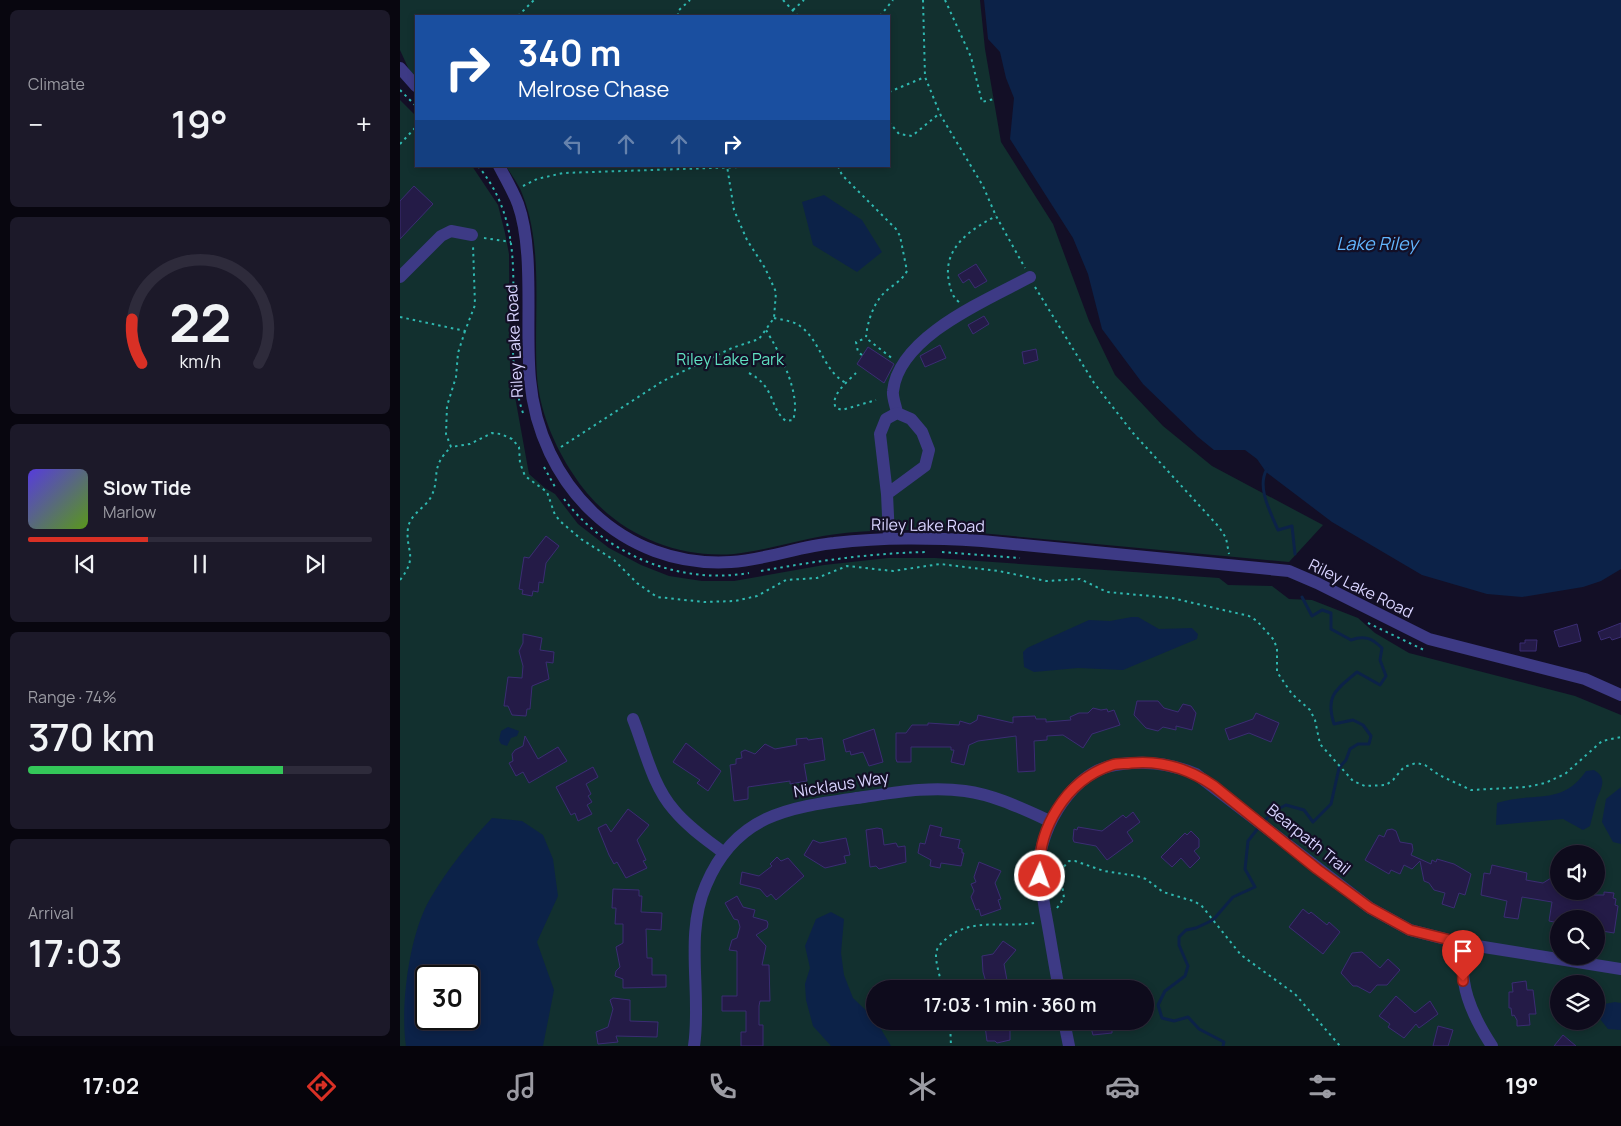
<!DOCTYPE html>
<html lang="en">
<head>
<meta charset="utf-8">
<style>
  body { margin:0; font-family:Manrope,sans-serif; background:#1c1929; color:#f1f3f6; height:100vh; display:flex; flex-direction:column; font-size:19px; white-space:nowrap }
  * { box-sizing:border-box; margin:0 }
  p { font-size:16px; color:#9b9ba3 }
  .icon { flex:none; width:28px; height:28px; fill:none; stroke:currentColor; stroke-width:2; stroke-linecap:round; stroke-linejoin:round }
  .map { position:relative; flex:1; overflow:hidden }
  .drawer { display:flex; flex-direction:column; gap:10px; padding:10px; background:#08060f; width:400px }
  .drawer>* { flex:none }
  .hud { position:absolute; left:15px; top:15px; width:475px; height:152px; border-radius:0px; box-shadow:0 2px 8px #0003,0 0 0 1px #2e2b3b; background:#1a4fa0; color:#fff; overflow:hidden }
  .fabs { position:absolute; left:1150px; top:845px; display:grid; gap:10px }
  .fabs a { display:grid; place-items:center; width:55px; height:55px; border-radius:50%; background:#0e0b1c; box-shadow:0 2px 8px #0003,0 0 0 1px #2e2b3b; font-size:25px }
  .speed { position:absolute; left:15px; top:965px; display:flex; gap:10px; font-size:25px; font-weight:700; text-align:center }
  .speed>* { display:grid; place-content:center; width:65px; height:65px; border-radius:50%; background:#0e0b1c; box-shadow:0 2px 8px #0003,0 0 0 1px #2e2b3b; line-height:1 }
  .speed .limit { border:2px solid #111; border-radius:8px; background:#fff; color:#111 }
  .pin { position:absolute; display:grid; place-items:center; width:42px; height:42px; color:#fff; margin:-51px -21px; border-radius:50% 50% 50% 0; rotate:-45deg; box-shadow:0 0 5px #0007 }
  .pin .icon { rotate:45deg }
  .me { position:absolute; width:55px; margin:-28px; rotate:2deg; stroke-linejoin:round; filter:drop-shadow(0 0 4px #0008) }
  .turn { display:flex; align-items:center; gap:18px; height:105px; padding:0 20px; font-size:22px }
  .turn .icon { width:65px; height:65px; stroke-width:2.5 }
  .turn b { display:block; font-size:35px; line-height:42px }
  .lanes { display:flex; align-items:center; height:48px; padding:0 20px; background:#0003; justify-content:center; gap:25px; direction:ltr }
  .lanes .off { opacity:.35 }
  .big { font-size:38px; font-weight:600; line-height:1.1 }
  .drawer .widget { flex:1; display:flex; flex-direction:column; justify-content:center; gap:8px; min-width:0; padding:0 18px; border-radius:8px; background:#1c1929 }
  .drawer .dial { align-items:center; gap:0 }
  .dial svg { height:130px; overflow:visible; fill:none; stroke:#2e2b3b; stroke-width:7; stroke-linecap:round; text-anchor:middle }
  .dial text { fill:#f1f3f6; stroke:none }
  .song { display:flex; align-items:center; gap:15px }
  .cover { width:60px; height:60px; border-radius:8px; background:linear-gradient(135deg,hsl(250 70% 55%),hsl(90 70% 35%)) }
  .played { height:5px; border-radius:2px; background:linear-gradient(90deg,#d93025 35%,#2e2b3b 35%) }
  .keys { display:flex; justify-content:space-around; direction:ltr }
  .heat { display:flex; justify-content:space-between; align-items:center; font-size:28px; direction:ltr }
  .charge { height:8px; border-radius:4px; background:linear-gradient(90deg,#34c759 74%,#2e2b3b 0) }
  .trip { position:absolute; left:466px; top:980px; width:288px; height:50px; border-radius:25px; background:#0e0b1c; box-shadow:0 2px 8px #0003,0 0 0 1px #2e2b3b; font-weight:600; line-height:50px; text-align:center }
  .dock { display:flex; height:80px; justify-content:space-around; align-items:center; background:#06040b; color:#9b9ba3 }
  .dock .icon { width:35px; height:35px }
  .dock .selected { color:#d93025 }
  .dock b { font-size:22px; color:#f1f3f6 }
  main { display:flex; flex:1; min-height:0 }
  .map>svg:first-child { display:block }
  .green { fill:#12302f; fill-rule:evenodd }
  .water { fill:#0c2248; fill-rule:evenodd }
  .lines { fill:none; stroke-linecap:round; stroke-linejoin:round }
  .stream { stroke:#0c2248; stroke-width:3 }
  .building { fill:#241b47; stroke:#3b2d73 }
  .path { stroke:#2fb8b0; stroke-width:2; stroke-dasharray:2.5 4; stroke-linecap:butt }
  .minor { stroke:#3d3a85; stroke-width:12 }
  .route-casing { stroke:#8d1f18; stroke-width:12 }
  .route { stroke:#d93025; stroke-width:9 }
  .labels { text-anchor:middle; stroke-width:4.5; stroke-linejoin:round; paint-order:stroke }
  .street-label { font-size:16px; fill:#d9d4ff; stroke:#130f26 }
  .park-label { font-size:16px; fill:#5fe0c0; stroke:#130f26 }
  .water-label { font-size:18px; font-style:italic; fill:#62b6ff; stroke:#130f26 }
</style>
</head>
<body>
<main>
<section class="drawer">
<div class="widget"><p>Climate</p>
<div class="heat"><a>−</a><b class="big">19°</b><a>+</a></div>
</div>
<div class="widget dial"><svg viewBox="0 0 100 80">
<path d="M14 69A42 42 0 1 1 86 69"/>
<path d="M14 69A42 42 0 0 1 8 42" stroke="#d93025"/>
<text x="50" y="56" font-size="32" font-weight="700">22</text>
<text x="50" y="72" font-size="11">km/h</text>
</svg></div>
<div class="widget">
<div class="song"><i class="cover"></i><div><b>Slow Tide</b><p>Marlow</p></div></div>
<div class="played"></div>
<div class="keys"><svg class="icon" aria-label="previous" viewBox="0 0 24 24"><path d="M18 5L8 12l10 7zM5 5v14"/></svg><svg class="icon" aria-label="pause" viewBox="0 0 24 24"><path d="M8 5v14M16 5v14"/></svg><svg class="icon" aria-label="next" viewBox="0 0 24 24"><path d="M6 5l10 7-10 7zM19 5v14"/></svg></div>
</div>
<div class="widget"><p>Range · 74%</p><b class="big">370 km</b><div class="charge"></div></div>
<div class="widget"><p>Arrival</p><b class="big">17:03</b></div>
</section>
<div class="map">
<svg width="1221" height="1046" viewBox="0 0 1221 1046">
  <rect width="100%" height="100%" fill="#130f26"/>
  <g class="green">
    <path d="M0,0H580L585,49L601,142L653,224L689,321L715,375L763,426L812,466L923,525L889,562L548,530C507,530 464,529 423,536C394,541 364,551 334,554C270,559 208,529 173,474C155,447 139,410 137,376C133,319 144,250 123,196C120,186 112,176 106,166H489V16H16V85L0,50Z"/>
    <path d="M0,100L16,116V166H72L98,205L105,233L109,254L110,369L129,474L145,488L155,494L178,524L209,548L241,565L269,576L302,581H334L424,565L488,558H535L819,578L828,585L872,586L889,599L912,600L958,618L975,633L1009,653L1175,696L1221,715V1046H0ZM1159,854H1196V891H1159ZM1159,919H1196V956H1159ZM26,976H69V1019H26ZM1159,984H1196V1021H1159ZM475,989H745V1021H475Z"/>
  </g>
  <g class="water">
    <polygon points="584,0 1221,0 1221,569 1201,581 1183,587 1122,597 1087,594 1022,575 932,522 866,472 857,459 845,450 814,450 798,437 743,384 702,329 688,274 673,238 610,139 614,98 606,78 600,52 588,39"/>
    <polygon points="424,195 462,220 482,252 457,272 413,245 402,202"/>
    <polygon points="732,617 738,617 759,629 792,628 798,634 797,639 723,670 678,668 634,672 624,667 623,652 627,648 689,620 710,621"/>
    <polygon points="108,727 119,731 117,736 111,738 107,746 101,744 99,740 101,731"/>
    <path d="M1194,770C1209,779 1200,789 1196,802C1194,810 1192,818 1190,826L1183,830L1163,819L1096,825L1097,803C1131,791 1162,807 1186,771Z"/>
    <polygon points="1221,787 1221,844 1213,842 1202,822 1206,799"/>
    <path d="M92,818L122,821L143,835L153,859L158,896L137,942L154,990L143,1046H6C0,1008 9,934 30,899C47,870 69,842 92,818ZM26,976H69V1019H26Z"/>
    <polygon points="431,912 444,919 441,953 444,975 453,998 475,1019 491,1046 431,1046 413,1026 406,1000 405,984 410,968 405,946 416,919"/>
    <polygon points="1215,1002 1221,1003 1221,1030 1208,1029 1200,1019 1199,1005"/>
  </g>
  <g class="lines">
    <g class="stream">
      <path d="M867,469C856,487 871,513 878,530L892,526L895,554"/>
      <path d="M863,822L874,811L886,805L904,810L913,822L931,804L939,768L946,760L950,749L958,744H969L971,736L963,725L953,720L934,724C925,695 936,690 957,672L980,685L986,676L980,660L982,648C972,638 964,635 951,640L931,629V613L922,610L912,616L902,597"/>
      <polyline points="823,1046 824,1042 799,1029 788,1017 774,1021 762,1018 758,1005 765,991 785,976 788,966 779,945 779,937 786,930 796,928 813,920 833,897 855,887 845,869 848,841 859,827"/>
    </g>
  </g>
  <g class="building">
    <polygon points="14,186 33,204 0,239 0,201"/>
    <polygon points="576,264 587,281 575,288 569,279 563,283 558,275"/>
    <polygon points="584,316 589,324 573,334 568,325"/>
    <polygon points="540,345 546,358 525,367 520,356"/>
    <polygon points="468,347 494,364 484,383 457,364"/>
    <polygon points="636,349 638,360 624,364 622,352"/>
    <polygon points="146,536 159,546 146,563 143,583 139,582 138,592 133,591 132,596 122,594 123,590 119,589 124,557 129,558"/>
    <polygon points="1221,623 1221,637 1212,640 1210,637 1201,640 1198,632"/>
    <polygon points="1177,624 1181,641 1159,647 1154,631"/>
    <polygon points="123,634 142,638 140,650 154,652 153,663 146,662 149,679 132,686 130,709 127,709 126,716 112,715 108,706 104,706 108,677 122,678 123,666 119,651 123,643"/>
    <polygon points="1125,640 1137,640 1136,651 1120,651 1120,643 1125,643"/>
    <polygon points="737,701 758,701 764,708 778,712 783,704 791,706 796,713 792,730 776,726 776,730 763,727 758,731 746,728 734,715"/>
    <polygon points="693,708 701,710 707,709 708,712 714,710 720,725 692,734 683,748 663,735 647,736 647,740 634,741 635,771 618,772 616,736 578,741 569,745 564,765 551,762 554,750 551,750 551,747 511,747 511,762 497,762 496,759 496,733 506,733 512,725 528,725 528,723 559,725 560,721 570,724 577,720 578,715 613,723 613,717 635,716 636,719 646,719 646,722 671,720 670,717 679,713 688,713"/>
    <polygon points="856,713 879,723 871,742 849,733 829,740 825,729 853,719"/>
    <polygon points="474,729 483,762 469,766 463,752 451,755 450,751 446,752 443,740"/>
    <polygon points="125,736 138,759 158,747 167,761 129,783 123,772 116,776 109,763 113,761 112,754 115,750 123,746"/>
    <polygon points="407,738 408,740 422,738 425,760 404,764 407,781 390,784 390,781 348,787 348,799 334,801 330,765 336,764 336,759 342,758 341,752 345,750 355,754 365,744 375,749 397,745 396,739"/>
    <polygon points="286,743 321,771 308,791 297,783 300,780 273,762"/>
    <polygon points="193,767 198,777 186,784 191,794 188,796 192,802 187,805 192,814 178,821 175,813 171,815 156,787"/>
    <polygon points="228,809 249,825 237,840 246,860 243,861 247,868 226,878 217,862 214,864 209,855 198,828 206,824 211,832"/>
    <polygon points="733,812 740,822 727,832 733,841 707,860 696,846 674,842 673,839 674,829 677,830 678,827 702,831 723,815 726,818"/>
    <polygon points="530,825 542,828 540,836 560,840 558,848 562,849 562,853 564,853 561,866 541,863 540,868 530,866 531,860 518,853 520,843 525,844"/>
    <polygon points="477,828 482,829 484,845 496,843 498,847 505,846 506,862 479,869 476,866 470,867 466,830"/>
    <polygon points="992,829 996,831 1000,842 1012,844 1013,850 1011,855 1031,864 1032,860 1036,862 1037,859 1054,864 1071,874 1065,895 1059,893 1054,908 1042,904 1045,893 1034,890 1029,883 1024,881 1020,861 1012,869 1004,865 1000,874 991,870 989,874 965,860 979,835 984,837 987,830"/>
    <polygon points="791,831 799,839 799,847 794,851 800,858 790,868 781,858 772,867 761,857 785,833 787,835"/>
    <polygon points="446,838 450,855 444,856 446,863 425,868 404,855 413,840 420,843"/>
    <polygon points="377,857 381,861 388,858 404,876 376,900 371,894 367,897 360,889 340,884 342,872 359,876 372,866 370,864"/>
    <polygon points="579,862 601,871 595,883 601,899 598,900 601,909 581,916 579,909 576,910 571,897 574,891 571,884 576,882 574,877"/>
    <polygon points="1092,865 1127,873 1126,880 1143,883 1151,878 1159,882 1159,891 1190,895 1204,895 1204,892 1214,893 1213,898 1216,899 1215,905 1218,906 1214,933 1196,930 1196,919 1190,919 1191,915 1169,912 1168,919 1159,919 1159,923 1149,921 1152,902 1122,897 1118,919 1104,917 1107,901 1081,895 1084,873 1090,874"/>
    <polygon points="213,889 239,890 239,896 242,896 241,912 262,913 261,930 246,929 247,958 252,958 252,975 266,975 266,987 223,988 223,979 215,976 216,971 220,967 216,947 223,943 223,924 215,924 216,908 212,908"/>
    <polygon points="337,896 343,907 355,910 353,917 367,921 368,924 367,928 356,935 366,946 362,965 369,965 370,1001 360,1001 359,1006 359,1025 363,1025 363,1046 341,1046 341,1032 346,1032 346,1011 322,1011 322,996 337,996 337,951 329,950 332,940 337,938 340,927 338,920 334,919 325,903"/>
    <polygon points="903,909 909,914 911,912 927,925 929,922 940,932 923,954 889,927"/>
    <polygon points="603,941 616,950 604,964 608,986 588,989 583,972 582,956 593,954"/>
    <polygon points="962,952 980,968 988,959 1000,970 987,985 977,985 970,993 957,986 953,986 941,973 952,953"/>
    <polygon points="1126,981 1127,990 1133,990 1136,1014 1129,1014 1130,1025 1117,1026 1117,1020 1114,1015 1112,1016 1111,1008 1109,1008 1109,992 1113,992 1112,983"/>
    <polygon points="996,996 1015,1013 1030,1001 1038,1014 1019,1028 1016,1024 1004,1038 988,1027 990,1024 979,1016"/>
    <polygon points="213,998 230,1000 230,1021 258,1022 257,1037 216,1036 218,1042 198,1044 196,1032 208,1027 213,1009 210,1000"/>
    <polygon points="589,1021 610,1021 610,1040 597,1043 595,1041 587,1041 585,1026"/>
    <polygon points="689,1021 712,1021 712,1033 693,1035"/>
    <polygon points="1038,1026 1053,1030 1048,1046 1033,1046"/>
    <polygon points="1163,1035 1176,1046 1154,1046"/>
  </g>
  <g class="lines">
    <g class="path">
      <polyline points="383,0 398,16"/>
      <polyline points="523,0 525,77 541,116 583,186 596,216 625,268"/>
      <polyline points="545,0 571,57 582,102 594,99"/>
      <polyline points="393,10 404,0"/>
      <polyline points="118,16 134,0"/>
      <polyline points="278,16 278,11 290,0"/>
      <polyline points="480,16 493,0"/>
      <polyline points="0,90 16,106"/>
      <polyline points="489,92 525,77"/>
      <polyline points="489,122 499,134 512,136 540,113"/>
      <polyline points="0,144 16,127"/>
      <path d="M78,166C141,242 94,332 124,416"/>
      <path d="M438,166L442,175L496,229L500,236L507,271C502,281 491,286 484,293C473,304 467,323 466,338L493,359"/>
      <polyline points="123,186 137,179 163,173 371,166"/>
      <polyline points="84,238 111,242"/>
      <polyline points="635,287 694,383 733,433 819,527 826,538 829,554"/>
      <path d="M559,302C552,296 551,291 549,282C542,248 570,230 596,216"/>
      <polyline points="0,317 65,331 75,305 73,245"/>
      <path d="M374,318C382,320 394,321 400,326C421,341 423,371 446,383"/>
      <polyline points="65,331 58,353 56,377 47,406 46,434 51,447 70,444 92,433 101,434 112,439 119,447 120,463 125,476 147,492 155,515 161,522 181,539 214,560 237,583 257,597 304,602 335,601 357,596 386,580 417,578 447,566 493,571 540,564 599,571 646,581 680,579 707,592 772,598 849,616 857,621 874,640 877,649 877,672 892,694 910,710 915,720 920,744 953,781 965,786 986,785 993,780 1004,767 1016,763 1025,765 1039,775 1071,790 1127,787 1145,783 1165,774 1202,741 1221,737"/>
      <polyline points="462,355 458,352 456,342 466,338"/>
      <path d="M349,373C376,387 369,408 386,421L393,420C402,395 379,351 366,330"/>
      <path d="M456,373C448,381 429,396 436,408L442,410L476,400"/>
      <polyline points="161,447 263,381 332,348 359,339 374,318 376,292 365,268 347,240 334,210 327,166"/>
      <polyline points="144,467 155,487"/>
      <path d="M164,499C206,555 280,585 349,573"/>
      <polyline points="542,552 620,558"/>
      <path d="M361,571C417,561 471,553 528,552"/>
      <path d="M0,580C19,556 5,551 8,528C10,514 25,508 31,497C41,477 29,468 51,447"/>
      <polyline points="968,623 1024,650"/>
      <polyline points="657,908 664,898 660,871 669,861 675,861 704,871 737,876 746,879 763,892 793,901 801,905 841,955 895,994 940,1046"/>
      <path d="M542,989C541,978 536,966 536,955C536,948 541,943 546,939C571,917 604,928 634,923"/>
      <polyline points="550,1021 551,1046"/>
    </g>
    <g class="minor">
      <polyline points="0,68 16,86"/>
      <path d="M99,166C106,179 113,191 118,204C135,251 125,328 130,379C139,484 222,569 331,562C366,560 400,546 434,543C485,537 531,538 582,541L889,571L917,583L1029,639L1185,679L1221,695"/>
      <polyline points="0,277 41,236 51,231 72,235"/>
      <path d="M497,413C496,406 492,397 493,391C499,336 587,300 630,277"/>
      <polyline points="487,494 480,434 486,419 497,413 511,419 522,432 529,450 525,466 487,494 489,537"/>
      <path d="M233,719C245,749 252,785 274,810C288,827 307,840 324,853"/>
      <path d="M1065,944C1057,982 1071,1014 1092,1046"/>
      <path d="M659,989C654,963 650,936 645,910C643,895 639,880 639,865C641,826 673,772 715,765C743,760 770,763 796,774L970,908L1010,930L1065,944L1221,969"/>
      <polyline points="664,1021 669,1046"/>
      <path d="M294,1046C302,994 284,935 306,885C337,811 394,807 464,797C498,792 531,786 565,791C595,795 623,809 650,821"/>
    </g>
  </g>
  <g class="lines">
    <g class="route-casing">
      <path id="route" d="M640,876C636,830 666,780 712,765C718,763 725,764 731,763C762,760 788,768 814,786L917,869L970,908L1010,930L1066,944L1062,961L1063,981"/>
    </g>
    <use href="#route" class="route"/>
  </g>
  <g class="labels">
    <g class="street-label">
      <text transform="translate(114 341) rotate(-93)" y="6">Riley Lake Road</text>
      <text transform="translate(528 525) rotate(1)" y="6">Riley Lake Road</text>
      <text transform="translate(961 588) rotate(26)" y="6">Riley Lake Road</text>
      <text transform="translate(441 784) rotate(-9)" y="6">Nicklaus Way</text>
      <text transform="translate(909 839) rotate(39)" y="6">Bearpath Trail</text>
    </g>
    <g class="park-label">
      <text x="330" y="365">Riley Lake Park</text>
    </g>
    <g class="water-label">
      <text x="977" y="250">Lake Riley</text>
    </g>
  </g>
</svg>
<div class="fabs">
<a><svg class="icon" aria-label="sound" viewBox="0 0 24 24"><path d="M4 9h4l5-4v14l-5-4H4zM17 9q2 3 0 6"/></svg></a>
<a><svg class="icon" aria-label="search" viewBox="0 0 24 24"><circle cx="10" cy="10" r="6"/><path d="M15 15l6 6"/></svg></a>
<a><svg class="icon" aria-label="layers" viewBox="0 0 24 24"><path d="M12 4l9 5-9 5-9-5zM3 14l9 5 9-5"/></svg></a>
</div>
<div class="speed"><div class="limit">30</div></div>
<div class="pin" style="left:1063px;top:981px;background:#d93025"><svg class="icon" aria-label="arrive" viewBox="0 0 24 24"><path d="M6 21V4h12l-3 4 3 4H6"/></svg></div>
<svg class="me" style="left:640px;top:876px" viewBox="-20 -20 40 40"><circle r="17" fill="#d93025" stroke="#fff" stroke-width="3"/><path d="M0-11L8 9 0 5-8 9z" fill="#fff"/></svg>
<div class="trip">17:03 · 1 min · 360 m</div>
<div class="hud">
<div class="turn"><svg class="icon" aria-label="right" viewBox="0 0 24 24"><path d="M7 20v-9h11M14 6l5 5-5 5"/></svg><div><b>340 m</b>Melrose Chase</div></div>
<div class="lanes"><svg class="icon off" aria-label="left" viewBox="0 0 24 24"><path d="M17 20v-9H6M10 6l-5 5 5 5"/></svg><svg class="icon off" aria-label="ahead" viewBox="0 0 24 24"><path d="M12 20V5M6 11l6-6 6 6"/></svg><svg class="icon off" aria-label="ahead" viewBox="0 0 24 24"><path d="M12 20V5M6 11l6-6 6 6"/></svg><svg class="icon" aria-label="right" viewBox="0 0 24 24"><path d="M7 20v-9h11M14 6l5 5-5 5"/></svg></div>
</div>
</div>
</main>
<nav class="dock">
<b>17:02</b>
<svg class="icon selected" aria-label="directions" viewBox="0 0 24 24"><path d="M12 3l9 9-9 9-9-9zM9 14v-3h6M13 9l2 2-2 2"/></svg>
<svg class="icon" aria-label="music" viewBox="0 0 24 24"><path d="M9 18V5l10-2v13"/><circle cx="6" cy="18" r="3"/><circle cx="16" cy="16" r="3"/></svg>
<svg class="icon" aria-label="phone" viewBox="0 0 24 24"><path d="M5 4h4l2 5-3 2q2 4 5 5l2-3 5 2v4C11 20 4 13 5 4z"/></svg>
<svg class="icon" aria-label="climate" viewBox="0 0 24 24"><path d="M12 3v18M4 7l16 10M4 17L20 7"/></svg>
<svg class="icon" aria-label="car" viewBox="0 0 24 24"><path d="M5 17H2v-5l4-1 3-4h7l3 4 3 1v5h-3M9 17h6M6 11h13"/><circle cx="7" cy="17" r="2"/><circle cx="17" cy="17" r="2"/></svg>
<svg class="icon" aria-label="filters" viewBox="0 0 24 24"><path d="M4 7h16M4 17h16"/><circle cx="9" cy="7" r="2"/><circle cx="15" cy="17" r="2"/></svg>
<b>19°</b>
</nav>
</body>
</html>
